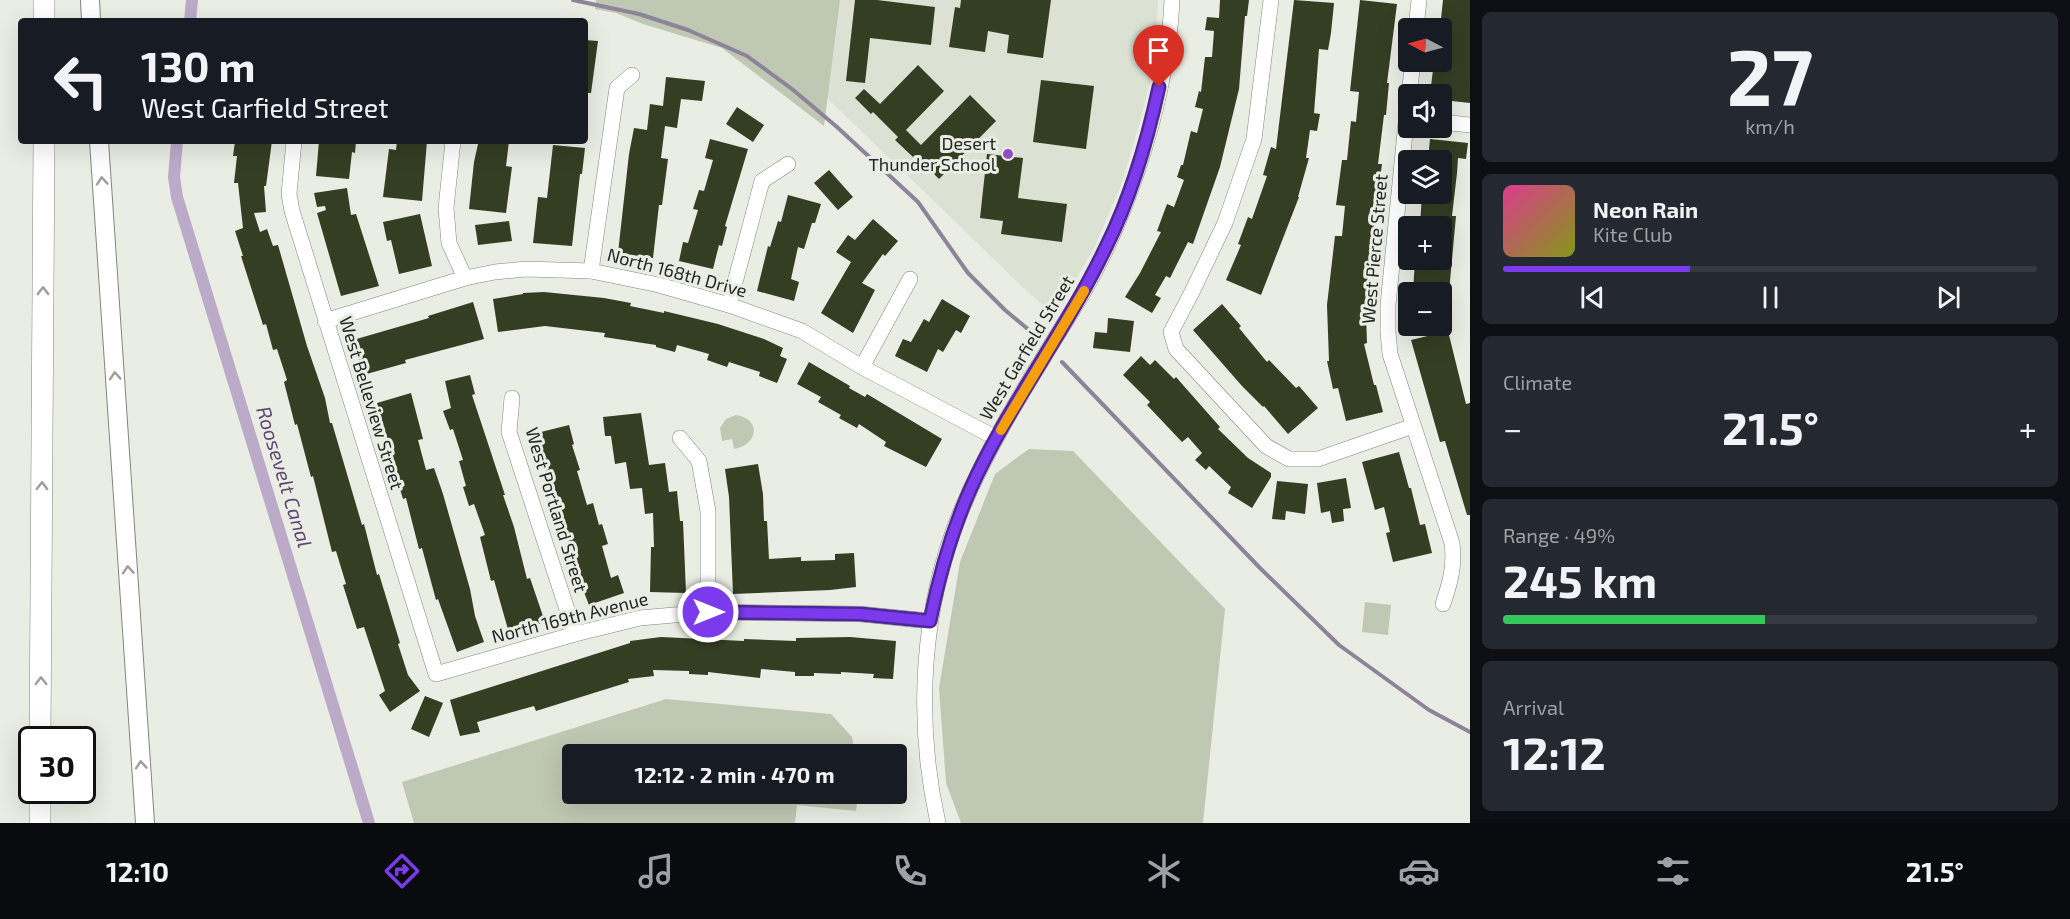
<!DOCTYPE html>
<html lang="en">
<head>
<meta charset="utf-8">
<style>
  body { margin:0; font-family:"Exo 2",sans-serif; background:#242831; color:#f1f3f6; height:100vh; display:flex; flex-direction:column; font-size:22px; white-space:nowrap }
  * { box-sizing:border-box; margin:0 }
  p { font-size:20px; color:#9ea1a6 }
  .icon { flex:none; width:33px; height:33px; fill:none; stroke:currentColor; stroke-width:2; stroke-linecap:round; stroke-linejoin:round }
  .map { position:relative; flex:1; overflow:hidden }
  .details { display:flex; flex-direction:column; gap:12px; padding:12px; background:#0d0f14; width:600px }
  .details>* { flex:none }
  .banner { position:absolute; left:18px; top:18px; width:570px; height:126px; border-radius:6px; box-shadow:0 6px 24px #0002; background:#171b24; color:#f1f3f6; overflow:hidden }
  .needle { width:39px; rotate:276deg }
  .controls { position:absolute; left:1398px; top:18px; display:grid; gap:12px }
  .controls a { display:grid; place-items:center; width:54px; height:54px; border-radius:6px; background:#171b24; box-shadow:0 6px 24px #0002; font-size:30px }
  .speed { position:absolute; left:18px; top:726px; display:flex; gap:12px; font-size:30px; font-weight:700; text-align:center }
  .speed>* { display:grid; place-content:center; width:78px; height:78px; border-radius:50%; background:#171b24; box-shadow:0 6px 24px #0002; line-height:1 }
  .speed .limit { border:3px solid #111; border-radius:9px; background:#fff; color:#111 }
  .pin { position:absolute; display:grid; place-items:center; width:51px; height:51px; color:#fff; margin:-62px -26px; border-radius:50% 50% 50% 0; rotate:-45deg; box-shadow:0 0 6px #0007 }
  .pin .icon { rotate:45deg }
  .me { position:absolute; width:66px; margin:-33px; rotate:90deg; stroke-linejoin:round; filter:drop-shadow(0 0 4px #0008) }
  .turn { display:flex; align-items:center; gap:21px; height:126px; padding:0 24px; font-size:27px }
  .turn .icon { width:78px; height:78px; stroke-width:2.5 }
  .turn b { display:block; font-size:42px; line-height:51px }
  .big { font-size:45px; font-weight:700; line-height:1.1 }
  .details .card { flex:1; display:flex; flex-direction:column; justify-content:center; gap:9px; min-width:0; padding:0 21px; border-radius:9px; background:#242831 }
  .details .dial { align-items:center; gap:0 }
  .dial b { font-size:78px; line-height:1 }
  .song { display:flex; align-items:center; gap:18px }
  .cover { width:72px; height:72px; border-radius:9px; background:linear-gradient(135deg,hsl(330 70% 55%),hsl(70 70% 35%)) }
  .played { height:6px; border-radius:3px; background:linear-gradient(90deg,#7c3aed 35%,#363941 35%) }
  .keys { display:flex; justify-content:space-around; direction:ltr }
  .heat { display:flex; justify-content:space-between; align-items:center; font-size:33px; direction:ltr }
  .charge { height:9px; border-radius:4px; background:linear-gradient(90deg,#34c759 49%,#363941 0) }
  .trip { position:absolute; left:562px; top:744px; width:345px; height:60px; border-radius:6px; background:#171b24; box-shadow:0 6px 24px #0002; font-weight:700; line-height:60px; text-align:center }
  .tab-bar { display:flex; height:96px; justify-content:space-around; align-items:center; background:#090b0e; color:#9ea1a6 }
  .tab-bar .icon { width:42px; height:42px }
  .tab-bar .current { color:#7c3aed }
  .tab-bar b { font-size:27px; color:#f1f3f6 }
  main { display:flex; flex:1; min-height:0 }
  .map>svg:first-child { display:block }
  .built { fill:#dbe2d3 }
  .green { fill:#bfc8b3 }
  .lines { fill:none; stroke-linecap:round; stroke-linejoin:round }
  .stream { stroke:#8e8398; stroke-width:4 }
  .canal { stroke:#bbabc9; stroke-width:12 }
  .building { fill:#343e23 }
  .minor-casing { stroke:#82857e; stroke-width:16 }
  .major-casing { stroke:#82857e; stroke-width:20 }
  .highway-casing { stroke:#82857e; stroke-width:22 }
  .minor { stroke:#fff; stroke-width:15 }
  .major { stroke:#fff; stroke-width:18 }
  .highway { stroke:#fff; stroke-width:21 }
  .oneway { stroke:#9d9e9c }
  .route-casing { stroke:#51269a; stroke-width:15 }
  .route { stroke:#7c3aed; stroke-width:10 }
  .slow { stroke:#f59e0b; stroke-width:10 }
  .poi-dot { fill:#924dc2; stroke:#e9ede4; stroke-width:2 }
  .labels { text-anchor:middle; stroke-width:6; stroke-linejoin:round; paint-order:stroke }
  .poi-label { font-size:18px; fill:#262724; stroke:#e9ede4; text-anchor:end }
  .street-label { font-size:18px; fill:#262724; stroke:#e9ede4 }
  .water-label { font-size:20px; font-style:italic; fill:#5e4672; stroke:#e9ede4 }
</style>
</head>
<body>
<main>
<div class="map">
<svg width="1470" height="823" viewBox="0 0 1470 823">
  <rect width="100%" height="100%" fill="#e9ede4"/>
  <polygon class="built" points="840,0 1158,0 1156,47 1150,82 1140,122 1121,185 1095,246 1055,316 1027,291 827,98"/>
  <g class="green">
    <polygon points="596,0 840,0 824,126 722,48 643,24 616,13 595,9"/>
    <path d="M736,415C762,419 758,445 734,449L732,439L722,441L720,428L726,419Z"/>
    <polygon points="1029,449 1073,451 1225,609 1203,823 961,823 946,783 939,688 960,562 995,474"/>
    <polygon points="1365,602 1391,605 1388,635 1362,632"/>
    <polygon points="666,699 831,714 852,737 855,754 573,754 573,794 858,794 856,811 797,805 795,823 414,823 402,782"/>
  </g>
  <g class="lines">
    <g class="stream">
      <polyline points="573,0 639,14 688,30 747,56 792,89 837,127 918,202 968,273 1005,310 1036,336"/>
      <polyline points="1062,362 1260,568 1339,645 1429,710 1470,732"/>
    </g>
    <g class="canal">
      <polyline points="190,21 192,0"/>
      <polyline points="177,141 174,177 177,197 369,823"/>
    </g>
  </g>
  <g class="building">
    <polygon points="855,0 877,0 935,7 931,45 870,38 865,83 846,81"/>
    <polygon points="961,0 1051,0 1043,58 1007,53 1009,35 988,31 985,52 949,47 955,7 960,8"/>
    <polygon points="1220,0 1249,0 1247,16 1245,16 1239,89 1220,167 1193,244 1188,242 1170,278 1166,276 1155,295 1161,298 1152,313 1125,297 1140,273 1161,232 1157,231 1167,204 1174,207 1184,180 1177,177 1181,165 1183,165 1191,131 1197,133 1203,109 1195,107 1199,91 1201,92 1205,57 1212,57 1214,31 1205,30 1207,17 1219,18"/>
    <polygon points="1294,0 1334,3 1331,33 1328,50 1319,49 1314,113 1320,114 1317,131 1310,130 1306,158 1309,158 1298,197 1299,197 1261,295 1226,280 1241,245 1238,244 1248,217 1252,219 1267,176 1263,175 1271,147 1276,149"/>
    <polygon points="1360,0 1397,4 1387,83 1389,83 1386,115 1384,115 1378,164 1382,164 1372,240 1375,240 1371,269 1369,269 1364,314 1366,314 1367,343 1364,344 1374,385 1376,385 1383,412 1346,421 1338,388 1333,389 1327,361 1329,361 1327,305 1335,236 1342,236 1345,206 1336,205 1342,160 1347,160 1351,121 1356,122 1359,92 1350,91"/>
    <polygon points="1443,0 1470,0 1470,103 1442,100 1442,94 1430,94 1433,70 1436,70 1437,62 1442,62 1442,28 1440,28"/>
    <polygon points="585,40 598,41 591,93 585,93"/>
    <polygon points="918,65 944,91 906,130 921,145 970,95 996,121 939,179 915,155 913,157 895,140 898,137 873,112 871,114 855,98 864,89 880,104"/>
    <polygon points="666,77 705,81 702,101 681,99 677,128 665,126 661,158 668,159 662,205 659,205 653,258 618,253 629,154 634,128 647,130 650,104 663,106"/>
    <polygon points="1041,80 1094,86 1086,149 1033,142"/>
    <polygon points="737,107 764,125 753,142 726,124"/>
    <polygon points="710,139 748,149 725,226 727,227 722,246 719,245 713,269 679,261 683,242 688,243 698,210 693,209 699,190 704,191 713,160 705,158"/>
    <polygon points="1430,139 1468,143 1466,159 1458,158 1457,173 1452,216 1456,216 1449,292 1451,292 1451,301 1442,300 1442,292 1413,292 1415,260 1442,260 1442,226 1420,226 1422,194 1442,194 1442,160 1428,160"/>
    <polygon points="235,141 272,141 266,186 264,186 266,212 254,213 260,232 267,229 273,246 278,245 307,346 325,398 330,423 332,423 362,525 364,524 377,575 379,574 400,643 398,644 408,675 420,691 390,712 379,695 385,691 364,627 357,629 349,604 343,585 346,584 336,551 332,552 313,476 311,477 297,424 295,425 284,382 287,380 277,349 273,350 266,324 263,325 241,256 243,256 235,231 243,228 238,183 234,183 237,156 233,156"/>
    <polygon points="319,141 356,141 355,153 352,152 349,179 316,176"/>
    <polygon points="397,141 427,141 422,201 383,197 389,149 396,150"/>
    <polygon points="480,141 509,141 506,166 512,167 506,213 469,209 474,162 478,144 480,144"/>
    <polygon points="553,145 585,148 582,174 580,174 572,246 533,243 538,197 547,198"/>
    <polygon points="987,154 1023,158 1018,198 1067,204 1062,242 1001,234 1003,221 980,218"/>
    <polygon points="829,170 853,197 838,210 814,183"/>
    <polygon points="347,188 351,215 356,214 379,286 341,296 317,213 326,210 325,206 317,207 314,193"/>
    <polygon points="788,195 821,204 815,223 812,223 804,249 798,247 791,279 799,282 794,301 757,291 768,246 770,247 778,221 781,222"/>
    <polygon points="420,214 432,266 399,274 391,240 387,241 383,222"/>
    <polygon points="873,219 898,241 885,256 883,254 862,283 875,290 853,333 821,313 851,262 836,252 848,235 855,240"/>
    <polygon points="509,221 512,241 478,245 475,225"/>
    <polygon points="544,292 604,298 631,303 630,306 664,313 664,311 718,324 764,339 783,348 780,356 787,359 777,383 759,376 760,372 729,362 727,367 707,360 709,354 677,345 675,352 656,347 656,345 604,337 605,333 545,326 498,332 493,299 523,294 523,293"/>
    <polygon points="942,299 970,316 961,333 956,330 943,352 938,349 927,372 895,356 903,339 911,342 924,319 929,322"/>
    <polygon points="473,302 484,339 405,360 406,363 363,375 353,340 429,318 428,316"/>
    <polygon points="1222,304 1241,326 1239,328 1267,362 1269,360 1296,388 1299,386 1318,408 1288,434 1264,406 1263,407 1242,386 1193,330"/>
    <polygon points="1108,318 1134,321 1130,352 1093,348 1095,332 1107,333"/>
    <polygon points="1448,331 1466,404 1470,403 1470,515 1467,515 1445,441 1440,442 1411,340"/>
    <polygon points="1141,356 1150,365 1155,360 1174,379 1176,377 1220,427 1218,429 1248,458 1271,473 1271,477 1252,508 1228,493 1231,487 1209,466 1206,470 1195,460 1202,453 1188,437 1182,442 1147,405 1150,402 1123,375"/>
    <polygon points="809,362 850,386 849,388 865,397 867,394 942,439 926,467 884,446 886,442 859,424 857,428 839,418 841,415 818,402 821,397 797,384"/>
    <polygon points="470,375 475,394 472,395 505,495 503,495 514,527 527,579 530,578 545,622 509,633 494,580 491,581 480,537 485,535 474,504 469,506 463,487 466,486 459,461 463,460 453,429 450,430 443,411 451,408 445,381"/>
    <polygon points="411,393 423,439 418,440 426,470 434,468 443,494 470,589 475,616 484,642 457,652 438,599 436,600 422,548 419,549 406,498 403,499 397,479 399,479 377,403"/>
    <polygon points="641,413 649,465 665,463 669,492 677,491 680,521 683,521 686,593 650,592 651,547 654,547 653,513 645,514 642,488 630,489 626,462 615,464 611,436 605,436 603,417"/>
    <polygon points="569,425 574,444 572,445 580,470 577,471 587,505 593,503 599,525 602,524 608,544 602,546 611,578 618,575 624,593 589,605 580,582 558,504 550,480 548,480 537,433"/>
    <polygon points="1399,452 1409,488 1411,488 1420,525 1425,524 1432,553 1393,562 1386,533 1390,532 1384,507 1375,510 1362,462"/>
    <polygon points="758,464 763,494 764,521 767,521 769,559 801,557 801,561 835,560 835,554 854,553 856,587 830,590 733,594 729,497 725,469"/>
    <polygon points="1346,478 1351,508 1343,509 1344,521 1332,523 1330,511 1321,513 1317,483"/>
    <polygon points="1277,481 1308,484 1305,514 1286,511 1285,520 1272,519"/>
    <polygon points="661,637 744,641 744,639 796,641 796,638 850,637 896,641 893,679 873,678 874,674 841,672 841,674 814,673 814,676 795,676 795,672 761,669 760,678 708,672 708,675 689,674 689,671 653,670 654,676 628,679 629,682 536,711 534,706 477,722 480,732 460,736 450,700 630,643 630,641"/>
    <polygon points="425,696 443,703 429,737 411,729"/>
  </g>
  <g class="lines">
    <g class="minor-casing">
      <g id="minor">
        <polyline points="1271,0 1254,139 1225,223 1192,292 1171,332 1176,349 1266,446 1289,459 1318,459 1413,426"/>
        <polyline points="1416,28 1419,0"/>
        <polyline points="1409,94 1413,62"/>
        <path d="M1408,102L1388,305V332L1390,354L1452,543C1455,566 1450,583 1443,604"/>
        <polyline points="1442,122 1470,125"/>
        <polyline points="294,141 289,194 292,211 436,674 575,634 640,618 708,612 860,614 930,621"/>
        <polyline points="453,141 446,208 449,243 465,278"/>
        <polyline points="591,271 617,88 632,75"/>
        <polyline points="729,305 762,181 788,164"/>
        <polyline points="325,321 465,278 495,272 526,269 591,271 659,285 729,305 802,331 862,367 996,438"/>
        <polyline points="862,367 910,279"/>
        <polyline points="512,398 509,432 575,634"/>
        <polyline points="680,438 699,461 708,511 708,612"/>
        <path d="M938,823C915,720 921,608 961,511C993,434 1040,364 1083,293C1130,213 1168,93 1172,0"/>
      </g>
    </g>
    <g class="major-casing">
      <g id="major">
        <polyline points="90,0 91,21"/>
        <polyline points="99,141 145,823"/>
      </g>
    </g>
    <g class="highway-casing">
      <g id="highway">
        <polyline points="44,21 44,0"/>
        <polyline points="40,740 44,141"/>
        <polyline points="40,823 40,790"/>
      </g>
    </g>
    <use href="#minor" class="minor"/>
    <use href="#major" class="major"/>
    <use href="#highway" class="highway"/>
  </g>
  <defs><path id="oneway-chevron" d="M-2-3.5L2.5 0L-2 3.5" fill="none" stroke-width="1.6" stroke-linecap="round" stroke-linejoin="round" transform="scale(1.5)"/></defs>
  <g class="oneway">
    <use href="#oneway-chevron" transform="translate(102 181) rotate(-94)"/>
    <use href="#oneway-chevron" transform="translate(43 291) rotate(-90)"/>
    <use href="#oneway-chevron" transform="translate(115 376) rotate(-94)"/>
    <use href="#oneway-chevron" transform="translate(42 486) rotate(-89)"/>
    <use href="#oneway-chevron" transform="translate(128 570) rotate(-94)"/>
    <use href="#oneway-chevron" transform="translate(41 681) rotate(-90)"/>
    <use href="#oneway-chevron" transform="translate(141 765) rotate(-94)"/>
  </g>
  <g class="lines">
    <g class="route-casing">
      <path id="route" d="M708,612L860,614L930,621C939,576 951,533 970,490C1008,405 1066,331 1106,247C1131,197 1147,142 1159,87"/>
    </g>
    <use href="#route" class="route"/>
    <polyline class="slow" points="1001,430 1084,291"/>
  </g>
  <circle class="poi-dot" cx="1008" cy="154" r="6"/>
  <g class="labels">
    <g class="poi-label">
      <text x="996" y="150">Desert<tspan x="996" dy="21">Thunder School</tspan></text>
    </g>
    <g class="street-label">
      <text transform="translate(1375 249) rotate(-85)" y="6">West Pierce Street</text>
      <text transform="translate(677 273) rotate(15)" y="6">North 168th Drive</text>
      <text transform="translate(1027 348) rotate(-59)" y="6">West Garfield Street</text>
      <text transform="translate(371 403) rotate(73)" y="6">West Belleview Street</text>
      <text transform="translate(556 510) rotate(73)" y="6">West Portland Street</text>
      <text transform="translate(570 618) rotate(-14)" y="6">North 169th Avenue</text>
    </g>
    <g class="water-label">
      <text transform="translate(284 477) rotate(73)" y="7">Roosevelt Canal</text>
    </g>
  </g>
</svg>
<div class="controls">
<a><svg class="needle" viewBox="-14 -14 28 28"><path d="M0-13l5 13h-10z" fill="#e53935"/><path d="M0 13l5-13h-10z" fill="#9ea1a6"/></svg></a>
<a><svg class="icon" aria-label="sound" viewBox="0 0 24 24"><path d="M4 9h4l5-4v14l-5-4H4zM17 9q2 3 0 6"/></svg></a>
<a><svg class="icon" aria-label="layers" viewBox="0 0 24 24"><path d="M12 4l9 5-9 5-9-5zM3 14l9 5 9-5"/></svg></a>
<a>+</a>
<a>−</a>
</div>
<div class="speed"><div class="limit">30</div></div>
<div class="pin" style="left:1159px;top:87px;background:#d93025"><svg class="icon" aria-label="arrive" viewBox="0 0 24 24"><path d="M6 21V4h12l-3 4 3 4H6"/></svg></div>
<svg class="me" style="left:708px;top:612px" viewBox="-20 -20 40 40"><circle r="17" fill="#7c3aed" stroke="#fff" stroke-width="3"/><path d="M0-11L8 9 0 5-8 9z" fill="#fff"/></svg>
<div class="trip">12:12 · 2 min · 470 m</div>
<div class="banner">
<div class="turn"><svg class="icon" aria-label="left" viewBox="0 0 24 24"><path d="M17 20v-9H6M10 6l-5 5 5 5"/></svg><div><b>130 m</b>West Garfield Street</div></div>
</div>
</div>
<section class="details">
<div class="card dial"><b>27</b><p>km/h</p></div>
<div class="card">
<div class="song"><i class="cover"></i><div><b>Neon Rain</b><p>Kite Club</p></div></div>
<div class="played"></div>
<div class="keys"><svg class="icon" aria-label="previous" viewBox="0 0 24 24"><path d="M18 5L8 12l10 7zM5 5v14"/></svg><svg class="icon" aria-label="pause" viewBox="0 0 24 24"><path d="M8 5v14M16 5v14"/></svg><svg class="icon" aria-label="next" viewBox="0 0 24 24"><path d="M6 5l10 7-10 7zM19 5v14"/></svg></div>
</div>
<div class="card"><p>Climate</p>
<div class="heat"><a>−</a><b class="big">21.5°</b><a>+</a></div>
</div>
<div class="card"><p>Range · 49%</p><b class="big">245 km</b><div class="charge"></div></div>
<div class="card"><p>Arrival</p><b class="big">12:12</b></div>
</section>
</main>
<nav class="tab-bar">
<b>12:10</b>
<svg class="icon current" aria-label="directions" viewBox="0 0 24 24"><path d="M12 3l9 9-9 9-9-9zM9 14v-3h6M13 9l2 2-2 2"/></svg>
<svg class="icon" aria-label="music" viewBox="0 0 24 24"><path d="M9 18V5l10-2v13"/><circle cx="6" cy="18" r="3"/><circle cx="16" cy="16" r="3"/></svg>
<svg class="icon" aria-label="phone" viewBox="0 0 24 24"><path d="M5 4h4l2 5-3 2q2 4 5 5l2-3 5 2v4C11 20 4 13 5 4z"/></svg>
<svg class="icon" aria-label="climate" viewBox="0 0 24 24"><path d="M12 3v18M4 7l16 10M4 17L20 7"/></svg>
<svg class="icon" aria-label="car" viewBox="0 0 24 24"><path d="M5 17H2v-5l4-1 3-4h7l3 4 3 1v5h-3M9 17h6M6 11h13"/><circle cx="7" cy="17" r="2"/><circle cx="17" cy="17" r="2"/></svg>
<svg class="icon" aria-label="filters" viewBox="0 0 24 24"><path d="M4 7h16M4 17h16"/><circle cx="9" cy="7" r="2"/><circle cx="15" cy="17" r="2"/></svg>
<b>21.5°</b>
</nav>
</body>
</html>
